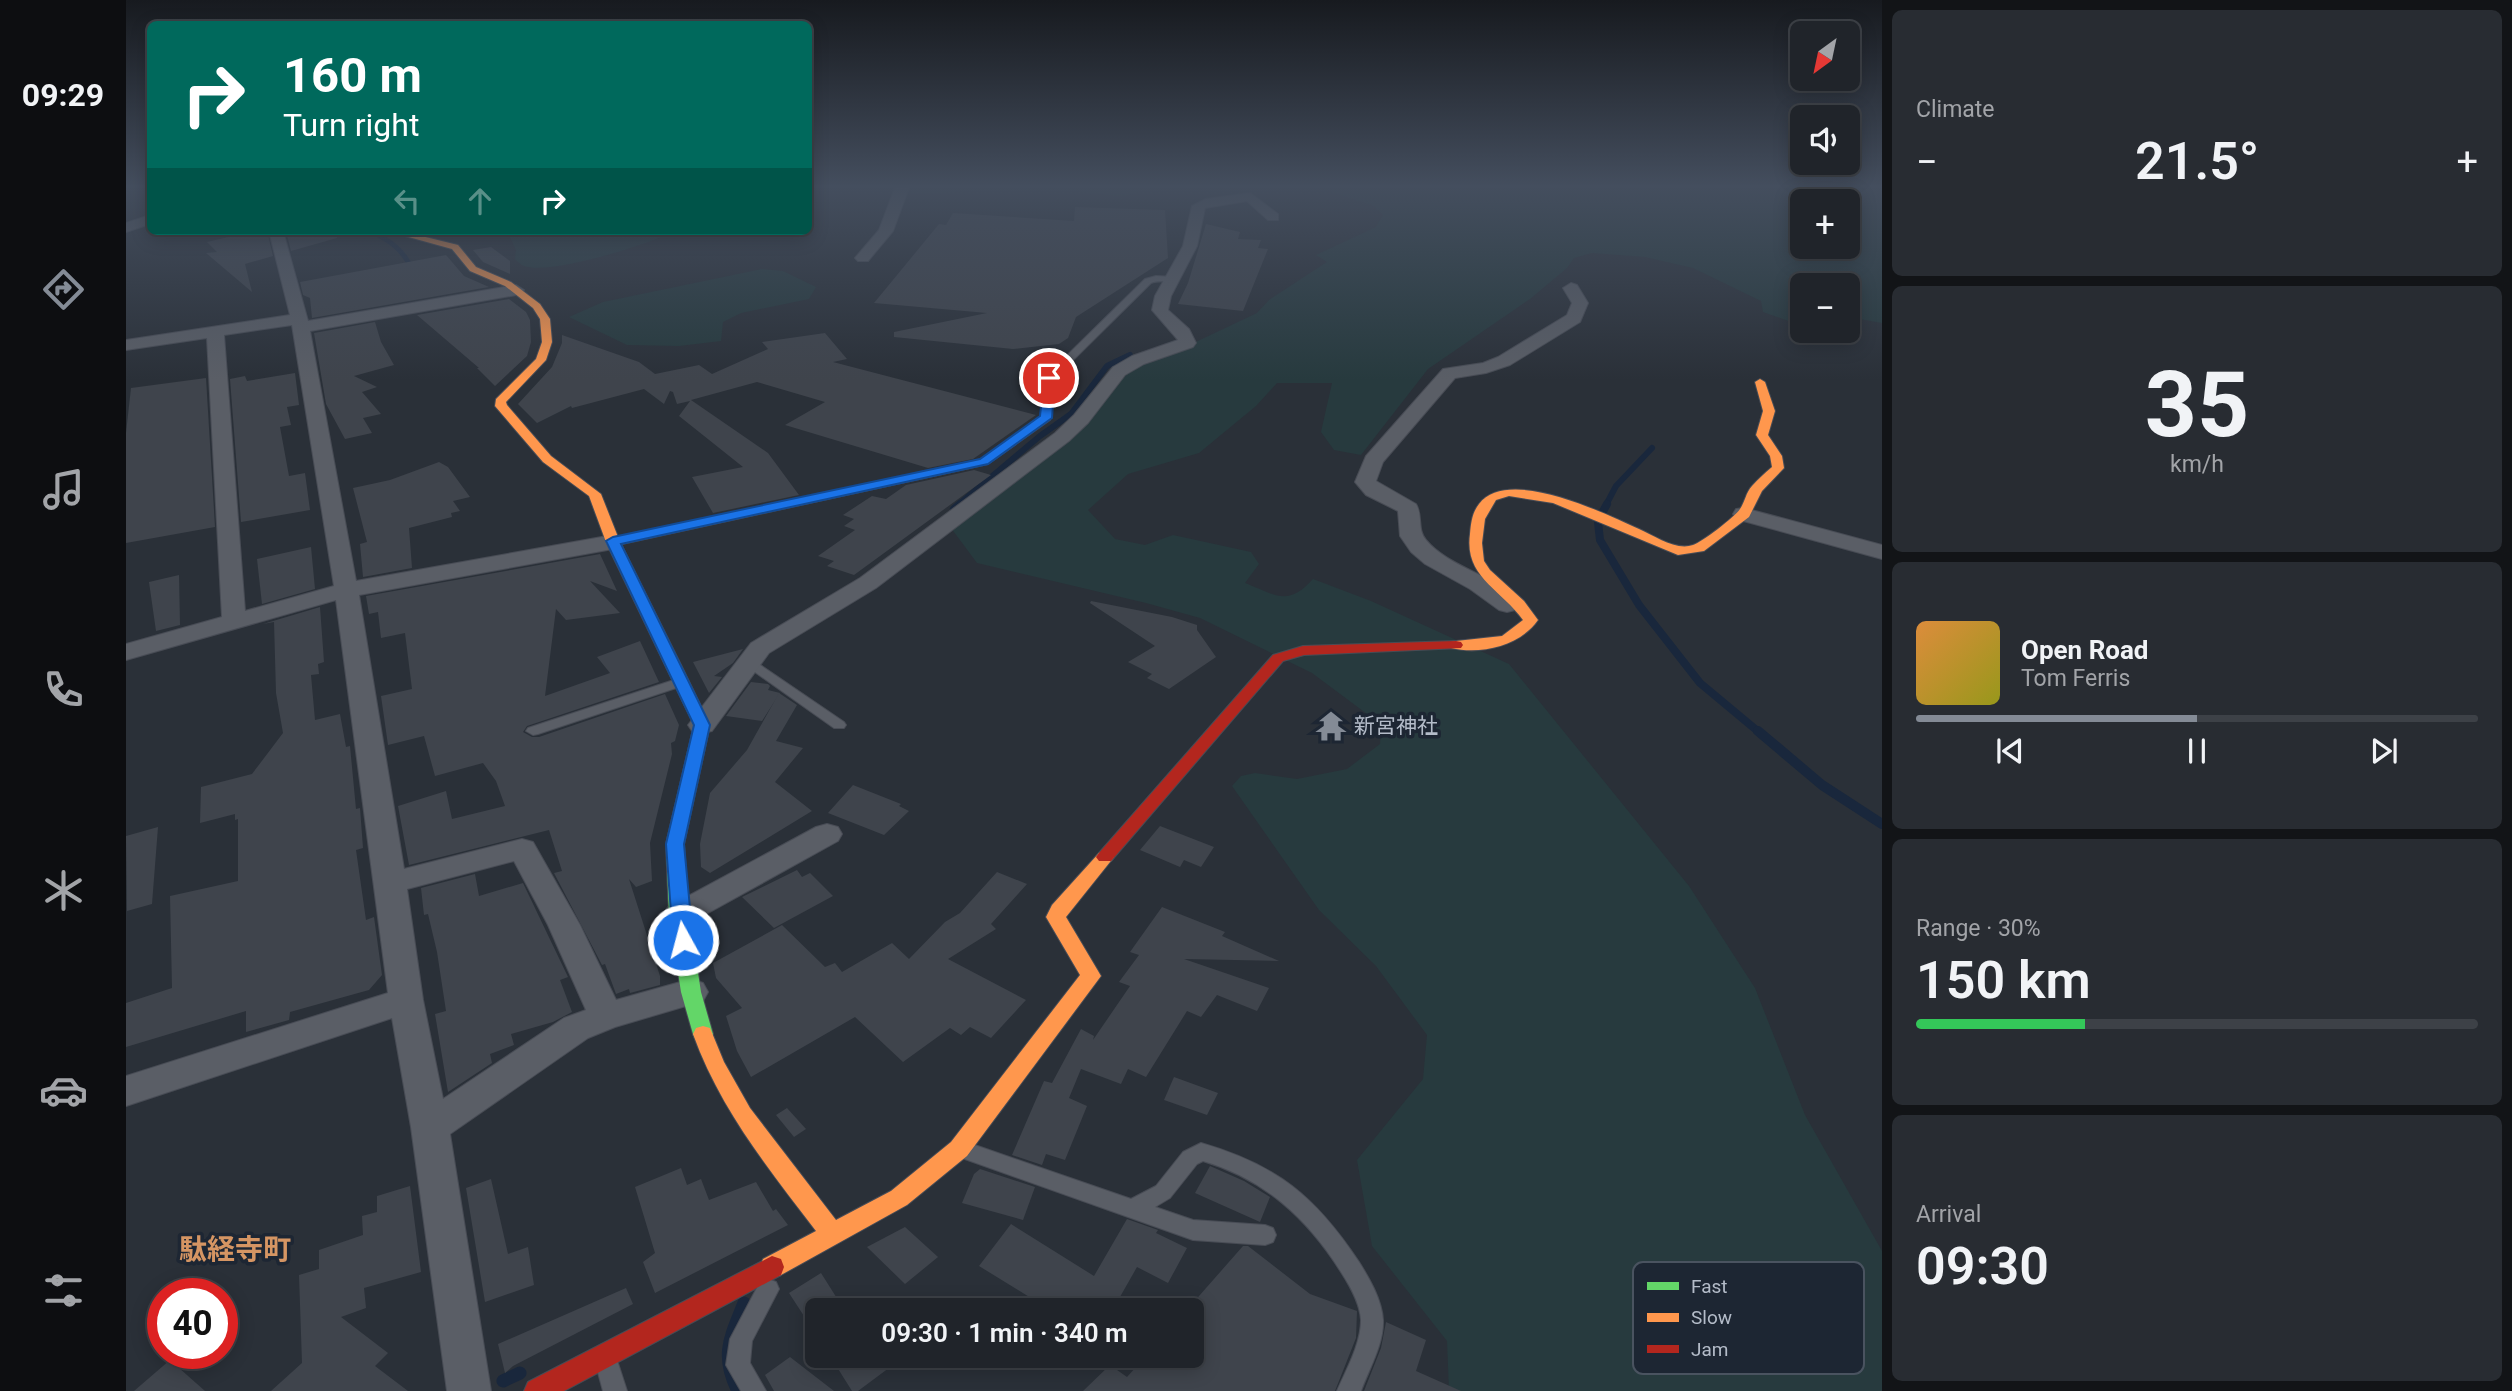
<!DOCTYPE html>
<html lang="en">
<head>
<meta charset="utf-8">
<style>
  body { margin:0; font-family:Roboto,"Noto Sans JP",sans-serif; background:#282c32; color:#f1f3f6; height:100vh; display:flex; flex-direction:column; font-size:26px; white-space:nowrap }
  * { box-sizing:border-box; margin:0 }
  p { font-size:23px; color:#a2a4a8 }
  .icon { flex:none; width:38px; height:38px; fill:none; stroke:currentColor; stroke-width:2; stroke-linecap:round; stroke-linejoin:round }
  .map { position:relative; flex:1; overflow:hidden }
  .details { display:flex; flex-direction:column; gap:10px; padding:10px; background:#121417; width:630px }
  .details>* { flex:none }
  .guide { position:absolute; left:21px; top:21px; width:665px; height:214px; border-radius:10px; box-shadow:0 4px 18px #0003,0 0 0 2px #3d4147; background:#00695c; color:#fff; overflow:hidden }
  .needle { width:46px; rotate:213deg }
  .buttons { position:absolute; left:1664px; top:21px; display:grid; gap:14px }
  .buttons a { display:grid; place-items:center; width:70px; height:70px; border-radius:10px; background:#20242a; box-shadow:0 4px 18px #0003,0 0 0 2px #3d4147; font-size:35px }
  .speed { position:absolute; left:21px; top:1278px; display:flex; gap:14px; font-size:35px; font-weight:700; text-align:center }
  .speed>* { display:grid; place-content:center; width:91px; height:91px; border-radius:50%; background:#20242a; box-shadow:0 4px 18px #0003,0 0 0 2px #3d4147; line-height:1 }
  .speed .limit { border:10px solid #d22; background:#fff; color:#111 }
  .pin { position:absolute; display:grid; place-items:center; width:60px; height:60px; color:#fff; margin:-30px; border:4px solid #fff; border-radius:50%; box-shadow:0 2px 7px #0007 }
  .me { position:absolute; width:77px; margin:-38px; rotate:353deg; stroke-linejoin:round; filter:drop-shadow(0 0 5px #0008) }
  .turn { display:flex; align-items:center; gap:24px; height:147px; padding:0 21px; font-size:32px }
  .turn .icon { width:91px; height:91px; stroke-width:2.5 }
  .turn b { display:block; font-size:49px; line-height:60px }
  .lanes { display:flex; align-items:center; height:66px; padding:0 21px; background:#0003; justify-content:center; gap:35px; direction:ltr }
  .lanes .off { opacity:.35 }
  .big { font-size:52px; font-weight:600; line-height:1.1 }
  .details .card { flex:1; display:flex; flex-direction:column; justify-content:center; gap:10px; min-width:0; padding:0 24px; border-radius:10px; background:#282c32 }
  .details .dial { align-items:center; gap:0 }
  .dial b { font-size:91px; line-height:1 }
  .song { display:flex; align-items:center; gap:21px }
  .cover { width:84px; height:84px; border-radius:10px; background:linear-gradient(135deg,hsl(30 70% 55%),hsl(60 70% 35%)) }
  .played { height:7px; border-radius:4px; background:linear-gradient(90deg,#848b96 50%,#3d4147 50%) }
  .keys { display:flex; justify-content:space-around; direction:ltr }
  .heat { display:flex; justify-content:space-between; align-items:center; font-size:38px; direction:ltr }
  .charge { height:10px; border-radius:5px; background:linear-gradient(90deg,#34c759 30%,#3d4147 0) }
  .trip { position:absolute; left:679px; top:1298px; width:399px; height:70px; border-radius:10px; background:#20242a; box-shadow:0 4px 18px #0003,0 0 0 2px #3d4147; font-weight:600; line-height:70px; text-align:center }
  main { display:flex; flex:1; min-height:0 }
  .menu { display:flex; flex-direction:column; width:126px; justify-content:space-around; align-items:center; background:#0d0e11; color:#a2a4a8 }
  .menu .icon { width:49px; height:49px }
  .menu .on { color:#848b96 }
  .menu b { font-size:32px; color:#f1f3f6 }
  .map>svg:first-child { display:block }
  .green { fill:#273a3e; fill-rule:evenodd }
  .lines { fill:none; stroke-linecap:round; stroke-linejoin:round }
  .stream-far4 { stroke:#19273c; stroke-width:5 }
  .stream-far3 { stroke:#19273c; stroke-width:6 }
  .stream-far2 { stroke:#19273c; stroke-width:8 }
  .stream-far1 { stroke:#19273c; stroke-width:10 }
  .stream { stroke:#19273c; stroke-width:13 }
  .building { fill:#3f444c }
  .lane-casing { stroke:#484c55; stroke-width:2 }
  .street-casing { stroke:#484c55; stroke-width:2 }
  .fast-casing { stroke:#484c55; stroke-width:2 }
  .slow-casing { stroke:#484c55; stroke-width:2 }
  .jam-casing { stroke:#484c55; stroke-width:2 }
  .lane { fill:#5a5e66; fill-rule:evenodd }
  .street { fill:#5a5e66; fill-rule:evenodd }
  .fast { fill:#63d668; fill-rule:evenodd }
  .slow { fill:#ff974d; fill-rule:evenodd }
  .jam { fill:#b3261e; fill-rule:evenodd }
  .route { fill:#1a73e8; stroke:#114b97; stroke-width:2 }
  .labels { text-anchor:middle; stroke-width:7; stroke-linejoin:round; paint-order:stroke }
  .poi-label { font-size:21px; fill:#b4bcc9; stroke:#1d2633; text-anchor:start }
  .near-quarter-label { font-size:28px; font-weight:bold; fill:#d59563; stroke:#1d2633 }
  .key { fill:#1d2633; stroke:#4a5360; stroke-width:2 }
  .key-label { font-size:19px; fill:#b4bcc9 }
</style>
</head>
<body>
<main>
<nav class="menu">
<b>09:29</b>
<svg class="icon on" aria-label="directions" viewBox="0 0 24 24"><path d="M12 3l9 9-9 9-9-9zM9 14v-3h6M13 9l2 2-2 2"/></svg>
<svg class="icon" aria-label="music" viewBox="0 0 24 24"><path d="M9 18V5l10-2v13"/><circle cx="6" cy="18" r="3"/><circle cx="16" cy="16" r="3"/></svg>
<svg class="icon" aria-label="phone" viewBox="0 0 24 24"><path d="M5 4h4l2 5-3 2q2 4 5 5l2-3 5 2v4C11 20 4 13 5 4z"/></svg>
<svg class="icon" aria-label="climate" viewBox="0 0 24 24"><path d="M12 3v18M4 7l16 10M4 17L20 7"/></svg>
<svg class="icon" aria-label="car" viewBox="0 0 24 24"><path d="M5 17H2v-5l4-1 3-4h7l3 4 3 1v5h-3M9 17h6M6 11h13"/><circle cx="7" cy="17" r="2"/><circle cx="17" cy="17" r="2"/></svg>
<svg class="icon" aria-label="filters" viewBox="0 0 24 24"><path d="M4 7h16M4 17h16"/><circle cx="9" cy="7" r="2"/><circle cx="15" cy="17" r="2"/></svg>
</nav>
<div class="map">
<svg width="1756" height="1391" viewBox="0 0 1756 1391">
  <rect width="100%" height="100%" fill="#2a3038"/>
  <g class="green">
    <path d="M787,185H1020L1019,189C1003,199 984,195 966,193C905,186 846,192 785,194Z"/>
    <path d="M1185,185H1756V323L1722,317V285H1676V323L1671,324L1637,312L1635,301L1567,268L1519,257L1466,253L1448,258L1441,268L1404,299L1302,369L1235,455L1208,450L1195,432L1206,383H1151L1130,406L1073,453L1002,474L962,510L989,539L1019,545L1047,535L1125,552L1133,564L1119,583C1150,595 1162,607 1187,579L1245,601L1383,664L1563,886L1629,988L1679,1115L1756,1251V1391H1323L1321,1341L1246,1246L1231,1160L1297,1079L1301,1035L1250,966L1193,910L1106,786L1115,776L1129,773L1171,779L1221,769L1254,744L1255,729L1241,714L1186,673L1074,618L1020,603L851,563L825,528L1000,369L1057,348L1131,313L1143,300L1201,262L1190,255L1250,227L1257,215L1248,206ZM1676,201H1722V247H1676Z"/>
    <path d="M381,231H535V237C510,248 422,275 398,266C395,265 392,262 389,259L390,250Z"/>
    <polygon points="636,269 657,271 690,287 683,299 615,313 597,322 595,341 553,346 501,345 443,317 477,302"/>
  </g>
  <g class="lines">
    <path class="stream-far4" d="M244,231C264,240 279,251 287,272"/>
    <g class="stream-far3">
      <polyline points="832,505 914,436 945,414 981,366 1004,355"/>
      <polyline points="1480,505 1490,486 1526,448"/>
    </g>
    <g class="stream-far2">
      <polyline points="828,509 834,504"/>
      <polyline points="1475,515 1481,504"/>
      <polyline points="1472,522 1474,540 1513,605 1574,683 1634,733"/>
    </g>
    <polyline class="stream-far1" points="1632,731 1696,785 1756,824"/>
    <g class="stream">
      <polyline points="377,1381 394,1373"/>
      <path d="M612,1391C594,1355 604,1338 618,1303"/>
    </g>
  </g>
  <g class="building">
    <polygon points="949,207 1039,210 1042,258 950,317 942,338 933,344 887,349 768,337 768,332 861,313 748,303 813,224 820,225 827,213 948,221"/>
    <polygon points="1080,224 1114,232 1112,239 1135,240 1132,248 1142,249 1117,311 1052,304 1062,283"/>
    <polygon points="128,231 141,231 147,256 119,264 126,292 80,253 91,252 81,242"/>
    <polygon points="160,231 210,231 211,238 165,251"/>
    <polygon points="365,247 384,261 384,274 357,262 347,250"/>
    <polygon points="320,255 338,276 363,287 186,318 184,298 177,295 174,282"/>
    <polygon points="383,299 400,312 404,320 405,342 401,356 369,386 351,368 353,368 291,315"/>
    <polygon points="249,322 255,342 268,365 228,376 251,387 236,392 255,414 237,418 246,433 219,439 200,404 188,333"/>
    <polygon points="699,333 721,359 707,362 910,415 847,459 802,468 659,425 699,402 631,382 565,400 642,453 673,495 587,513 566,477 617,467 553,416 564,401 551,404 547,392 544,391 538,404 518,389 446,408 445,406 411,423 392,404 426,367 436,343 436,335 513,362 529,374 573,365 586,374 642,349 636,342"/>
    <polygon points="169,373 173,405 161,407 165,425 154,427 163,476 179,473 184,510 115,522 104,379 119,376 121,381"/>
    <polygon points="80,378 89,527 0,543 0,433 5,388"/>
    <polygon points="313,462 322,467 344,497 327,501 334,511 325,513 326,517 283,528 286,568 237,577 234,544 241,542 227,488 264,480"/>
    <polygon points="848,470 865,475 728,575 701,566 708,561 692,556 729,530 718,526 728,519 717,515 746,496 760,499 780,485"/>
    <polygon points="185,547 189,589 136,604 131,559"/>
    <polygon points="474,554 491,591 464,581 494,613 440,620 430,609 419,696 484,673 471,657 514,641 533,682 401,726 397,732 406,737 413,737 539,694 553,725 549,741 545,743 546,754 524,843 526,881 510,887 503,879 534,976 534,985 504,993 503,989 490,994 479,964 476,965 428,873 436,871 423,830 283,865 272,806 320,791 326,819 379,806 370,781 357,763 309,776 298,736 262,745 255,696 286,689 279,633 255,638 252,612 243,614 240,596"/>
    <polygon points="53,575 54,625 30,631 23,582"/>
    <polygon points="965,601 1046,617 1071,625 1071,630 1090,657 1043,689 1021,678 1026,674 1002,662 1029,646 964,603"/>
    <polygon points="194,607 198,662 192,664 193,674 185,675 189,720 214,714 220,747 224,746 230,809 234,808 237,848 230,850 240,920 248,917 256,975 243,990 164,1012 163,1020 120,1032 120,1011 0,1047 0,1003 46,988 44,896 112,881 112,819 109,820 109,814 74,823 75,787 126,774 157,733 150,693 148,622 137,624"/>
    <polygon points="617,649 607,663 588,676 596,677 583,693 567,662"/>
    <polygon points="625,682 642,684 644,686 642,690 654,693 636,721 600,716"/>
    <polygon points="653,693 671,705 650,741 677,748 649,782 686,811 584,873 575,867 574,844 584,793 621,750"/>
    <polygon points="727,785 775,804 773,806 783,811 758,835 702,813"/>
    <polygon points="1034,826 1088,847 1075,867 1058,860 1054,867 1014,850"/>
    <polygon points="32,827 26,904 1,911 0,836"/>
    <polygon points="671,870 676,877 684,873 707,896 648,928 616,897"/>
    <polygon points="871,872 901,884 865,924 870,929 822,959 900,1000 865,1038 844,1027 835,1035 824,1028 777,1062 729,1017 625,1077 611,1051 600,1016 616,1008 590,978 587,963 656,925 699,967 709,963 716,972 766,943 783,959 819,922 834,913"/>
    <polygon points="349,874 353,896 397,883 442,977 434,980 446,1012 427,1022 385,1034 388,1045 364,1054 366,1063 322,1092 309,1014 320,1011 311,952 302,914 298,915 295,888"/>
    <polygon points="1036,907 1099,932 1096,936 1153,961 1058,959 1143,988 1131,1011 1091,995 1075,1017 1061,1011 1020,1077 1002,1069 995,1084 955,1069 943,1098 961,1106 939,1160 920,1154 916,1165 886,1155 918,1081 926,1083 955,1029 968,1036 967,1040 1004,986 993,982 1013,955 1004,952"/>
    <polygon points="1048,1077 1092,1093 1081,1115 1038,1100"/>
    <polygon points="661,1108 680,1129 668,1137 650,1115"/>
    <polygon points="1084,1166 1118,1181 1144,1197 1134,1222 1069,1193"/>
    <polygon points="555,1168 561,1185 575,1179 583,1200 630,1182 647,1211 650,1209 662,1225 529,1293 517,1262 529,1253 509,1187"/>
    <polygon points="854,1169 909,1187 897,1220 836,1203 848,1174"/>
    <polygon points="365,1179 382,1254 402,1247 408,1285 359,1302 340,1188"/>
    <polygon points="284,1186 295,1272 238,1288 240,1308 215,1317 262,1353 249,1366 282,1391 145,1391 176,1363 173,1275 193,1269 193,1250 237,1235 236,1216 251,1212 251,1196"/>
    <polygon points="1001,1219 1032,1230 1030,1233 1061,1248 1042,1283 1011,1267 986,1311 926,1311 853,1266 885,1224 968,1276"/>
    <polygon points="779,1227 812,1257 779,1284 741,1247"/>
    <polygon points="1117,1246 1122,1246 1184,1294 1231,1311 1230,1338 1209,1391 957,1391 984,1365 1001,1377 1020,1356 1066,1356 1066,1304"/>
    <polygon points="695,1273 719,1311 691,1311 691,1336 663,1293"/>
    <polygon points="500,1288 507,1304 387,1366 379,1373 372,1344"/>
    <polygon points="1260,1322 1300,1340 1290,1371 1335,1391 1238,1391 1255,1348"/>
    <polygon points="704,1356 779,1356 732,1391 726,1391"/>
    <polygon points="664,1357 708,1391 648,1391 639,1375"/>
    <polygon points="44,1360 79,1391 8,1391"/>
  </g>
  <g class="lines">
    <g class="lane-casing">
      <g id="lane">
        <path d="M1030,276L1048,277L1052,279C1045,284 1034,279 1025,283L928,379L924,420L862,464L487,546L481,542L487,538L854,460L915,417L920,376L1019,279Z"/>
        <polygon points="624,658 718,722 720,725 718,728 708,728 619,665 617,662 619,659"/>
        <polygon points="554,678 559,679 561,682 559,685 412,734 407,735 400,731 402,728"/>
        <path d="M843,1143L1005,1199L1030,1186L1057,1152L1075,1143C1151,1165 1189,1196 1233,1262C1243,1278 1256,1300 1257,1320C1258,1344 1243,1369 1235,1391H1211C1220,1370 1235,1344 1235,1320C1234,1303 1224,1286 1215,1272C1181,1218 1138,1179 1077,1161L1071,1164L1044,1198L1029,1207L1067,1220L1139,1225L1147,1228L1150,1235L1147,1242L1139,1245L1067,1240L836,1158L833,1152L836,1146Z"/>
        <polygon points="642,1279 650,1282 653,1289 626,1341 624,1363 640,1391 615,1391 600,1365 604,1339 634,1282"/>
        <polygon points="482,1354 490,1357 501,1391 477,1391 470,1365 474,1357"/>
      </g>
    </g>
    <g class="street-casing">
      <g id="street">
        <polygon points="770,185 784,185 767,231 742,261 732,261 729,258 753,230"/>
        <polygon points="1124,193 1152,214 1152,220 1142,220 1121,201 1079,208 1071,246 1045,296 1042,310 1063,329 1070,343 1067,347 1018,364 999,375 962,423 943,441 750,588 643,653 586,731 576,733 566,731 562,725 625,643 734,578 929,433 948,415 987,367 1006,356 1052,340 1026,310 1029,296 1057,246 1066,206 1080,199"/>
        <polygon points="24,215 24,224 0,232 0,223"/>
        <path d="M143,231H157L182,321L390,285L398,290L390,295L184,331L230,581L487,535L495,537L498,542L495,547L487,549L233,595L278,869L396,839L407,842L454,925L490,1000L565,979L577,983L582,992L577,1001L489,1027L462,1038L324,1134L365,1391H321L285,1127L266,1018L0,1106V1076L262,993L210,600L0,660V644L96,617L81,338L0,350V340L164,315ZM166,325L208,586L119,611L98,335ZM388,861L422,925L460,1010L438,1018L317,1099L297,1000L281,889Z"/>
        <path d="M1445,283L1451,285L1462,303L1454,322L1384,365L1360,373L1329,378L1257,462L1250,481L1290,504C1297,515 1291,530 1300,540C1324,569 1371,574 1393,605L1389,610L1381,612L1373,610L1344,589L1299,564L1285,552L1274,536L1272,511L1240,495L1229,482L1240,456L1317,369L1357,363L1372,357L1441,315L1446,303L1437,288Z"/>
        <polygon points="1618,508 1756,545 1756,559 1610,519 1607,514 1610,509"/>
        <polygon points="701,824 712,827 716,834 712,841 564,923 553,926 542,923 537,915 542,907 690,827"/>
      </g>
    </g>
    <g class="fast-casing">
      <polygon id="fast" points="547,660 555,665 584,725 558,844 563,915 575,992 587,1034 584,1040 577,1042 570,1040 567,1034 555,992 543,915 540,844 568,725 539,665"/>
    </g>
    <g class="slow-casing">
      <g id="slow">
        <polygon points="261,231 275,231 332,245 350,267 385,282 414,304 424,319 426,342 420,360 380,402 381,405 425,456 475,494 494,542 555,665 552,668 547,670 539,665 480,542 463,496 417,462 369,406 370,399 410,359 416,342 414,319 407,308 379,286 344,271 326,249"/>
        <path d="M1634,379L1639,382L1649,411L1642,435L1656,456L1658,468L1636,491L1623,517L1578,551L1552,555L1427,503L1383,496L1370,500L1359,519L1356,543L1358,561L1364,570L1398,601L1412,620C1394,646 1355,655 1325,648L1323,645L1325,642L1330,641L1376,636L1397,620C1375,589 1338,577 1344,534C1345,523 1346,513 1353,504C1382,466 1478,513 1513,529C1529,536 1550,551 1567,545C1576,542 1609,517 1614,509C1619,502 1620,492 1626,486C1632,479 1639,473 1646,467L1644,456L1630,435L1637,411L1629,382Z"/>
        <path d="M979,851L985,853L988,857L940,917L975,976L841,1156L781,1205L655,1275L646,1278L637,1275L634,1267L637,1259L690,1231C642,1168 594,1109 567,1034L570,1028L577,1026L584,1028L598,1062L624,1108L710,1220L765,1191L825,1142L954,975L920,917L926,905L973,853Z"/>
      </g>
    </g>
    <g class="jam-casing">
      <g id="jam">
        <polygon points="1330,641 1335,642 1337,645 1335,648 1178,655 1157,661 985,861 973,861 970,857 973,853 1147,655 1177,646"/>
        <polygon points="646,1256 655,1259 658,1267 655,1275 438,1391 398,1391 402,1382"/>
      </g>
    </g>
    <use href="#lane" class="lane"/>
    <use href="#street" class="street"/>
    <use href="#fast" class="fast"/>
    <use href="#slow" class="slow"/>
    <use href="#jam" class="jam"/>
  </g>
  <linearGradient id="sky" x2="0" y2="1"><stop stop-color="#171a1f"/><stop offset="0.49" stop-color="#444e5e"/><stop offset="1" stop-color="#444e5e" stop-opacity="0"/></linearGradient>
  <rect width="1756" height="380" fill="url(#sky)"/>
  <polygon class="route" points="923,375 929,378 926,418 862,464 495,544 584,725 558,844 567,940 564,946 557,948 550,946 547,940 540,844 568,725 480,541 487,537 854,459 914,416 918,378"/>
  <defs>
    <g id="temple-bare" transform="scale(2.415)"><path d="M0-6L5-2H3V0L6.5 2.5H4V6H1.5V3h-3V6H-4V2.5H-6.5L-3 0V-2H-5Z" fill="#848b96" stroke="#1d2633" stroke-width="2.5" paint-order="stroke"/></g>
  </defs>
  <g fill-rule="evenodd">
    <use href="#temple-bare" x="1205" y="726"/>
  </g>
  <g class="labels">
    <g class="poi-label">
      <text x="1228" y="733">新宮神社</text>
    </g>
    <g class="near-quarter-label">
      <text x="109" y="1259">駄経寺町</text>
    </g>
  </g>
  <rect x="1507" y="1262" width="231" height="112" rx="10" class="key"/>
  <rect x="1521" y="1282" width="32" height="8" fill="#63d668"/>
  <rect x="1521" y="1313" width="32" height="9" fill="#ff974d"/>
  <rect x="1521" y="1345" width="32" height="8" fill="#b3261e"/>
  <g class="key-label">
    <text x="1565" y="1293">Fast</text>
    <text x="1565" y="1324">Slow</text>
    <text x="1565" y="1356">Jam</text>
  </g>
</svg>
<div class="buttons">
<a><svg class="needle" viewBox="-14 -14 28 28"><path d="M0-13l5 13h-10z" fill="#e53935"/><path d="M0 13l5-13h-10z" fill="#a2a4a8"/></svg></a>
<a><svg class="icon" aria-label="sound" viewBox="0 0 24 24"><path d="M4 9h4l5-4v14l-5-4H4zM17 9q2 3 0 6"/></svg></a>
<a>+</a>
<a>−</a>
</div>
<div class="speed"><div class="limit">40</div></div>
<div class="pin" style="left:923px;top:378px;background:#d93025"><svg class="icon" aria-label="arrive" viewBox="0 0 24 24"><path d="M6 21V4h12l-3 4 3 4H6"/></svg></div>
<svg class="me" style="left:557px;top:940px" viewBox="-20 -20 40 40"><circle r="17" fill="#1a73e8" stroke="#fff" stroke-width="3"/><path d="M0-11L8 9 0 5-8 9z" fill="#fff"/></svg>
<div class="trip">09:30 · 1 min · 340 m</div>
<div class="guide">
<div class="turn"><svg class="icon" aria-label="right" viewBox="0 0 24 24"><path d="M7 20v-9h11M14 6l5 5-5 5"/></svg><div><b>160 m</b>Turn right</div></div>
<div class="lanes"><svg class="icon off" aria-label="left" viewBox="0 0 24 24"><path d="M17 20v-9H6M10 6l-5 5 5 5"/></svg><svg class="icon off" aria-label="ahead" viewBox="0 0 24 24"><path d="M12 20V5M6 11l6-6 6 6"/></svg><svg class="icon" aria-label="right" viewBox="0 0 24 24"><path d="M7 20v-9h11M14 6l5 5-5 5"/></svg></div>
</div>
</div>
<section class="details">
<div class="card"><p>Climate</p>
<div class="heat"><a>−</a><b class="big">21.5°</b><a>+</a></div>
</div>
<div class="card dial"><b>35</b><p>km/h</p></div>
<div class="card">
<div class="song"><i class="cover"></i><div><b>Open Road</b><p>Tom Ferris</p></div></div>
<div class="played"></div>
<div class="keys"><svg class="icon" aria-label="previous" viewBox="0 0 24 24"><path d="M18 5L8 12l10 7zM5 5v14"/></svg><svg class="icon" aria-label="pause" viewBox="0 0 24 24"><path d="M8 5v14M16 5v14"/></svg><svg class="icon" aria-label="next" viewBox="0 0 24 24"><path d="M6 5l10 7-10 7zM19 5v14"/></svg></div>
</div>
<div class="card"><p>Range · 30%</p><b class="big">150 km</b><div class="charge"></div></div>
<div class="card"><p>Arrival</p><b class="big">09:30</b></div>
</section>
</main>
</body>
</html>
